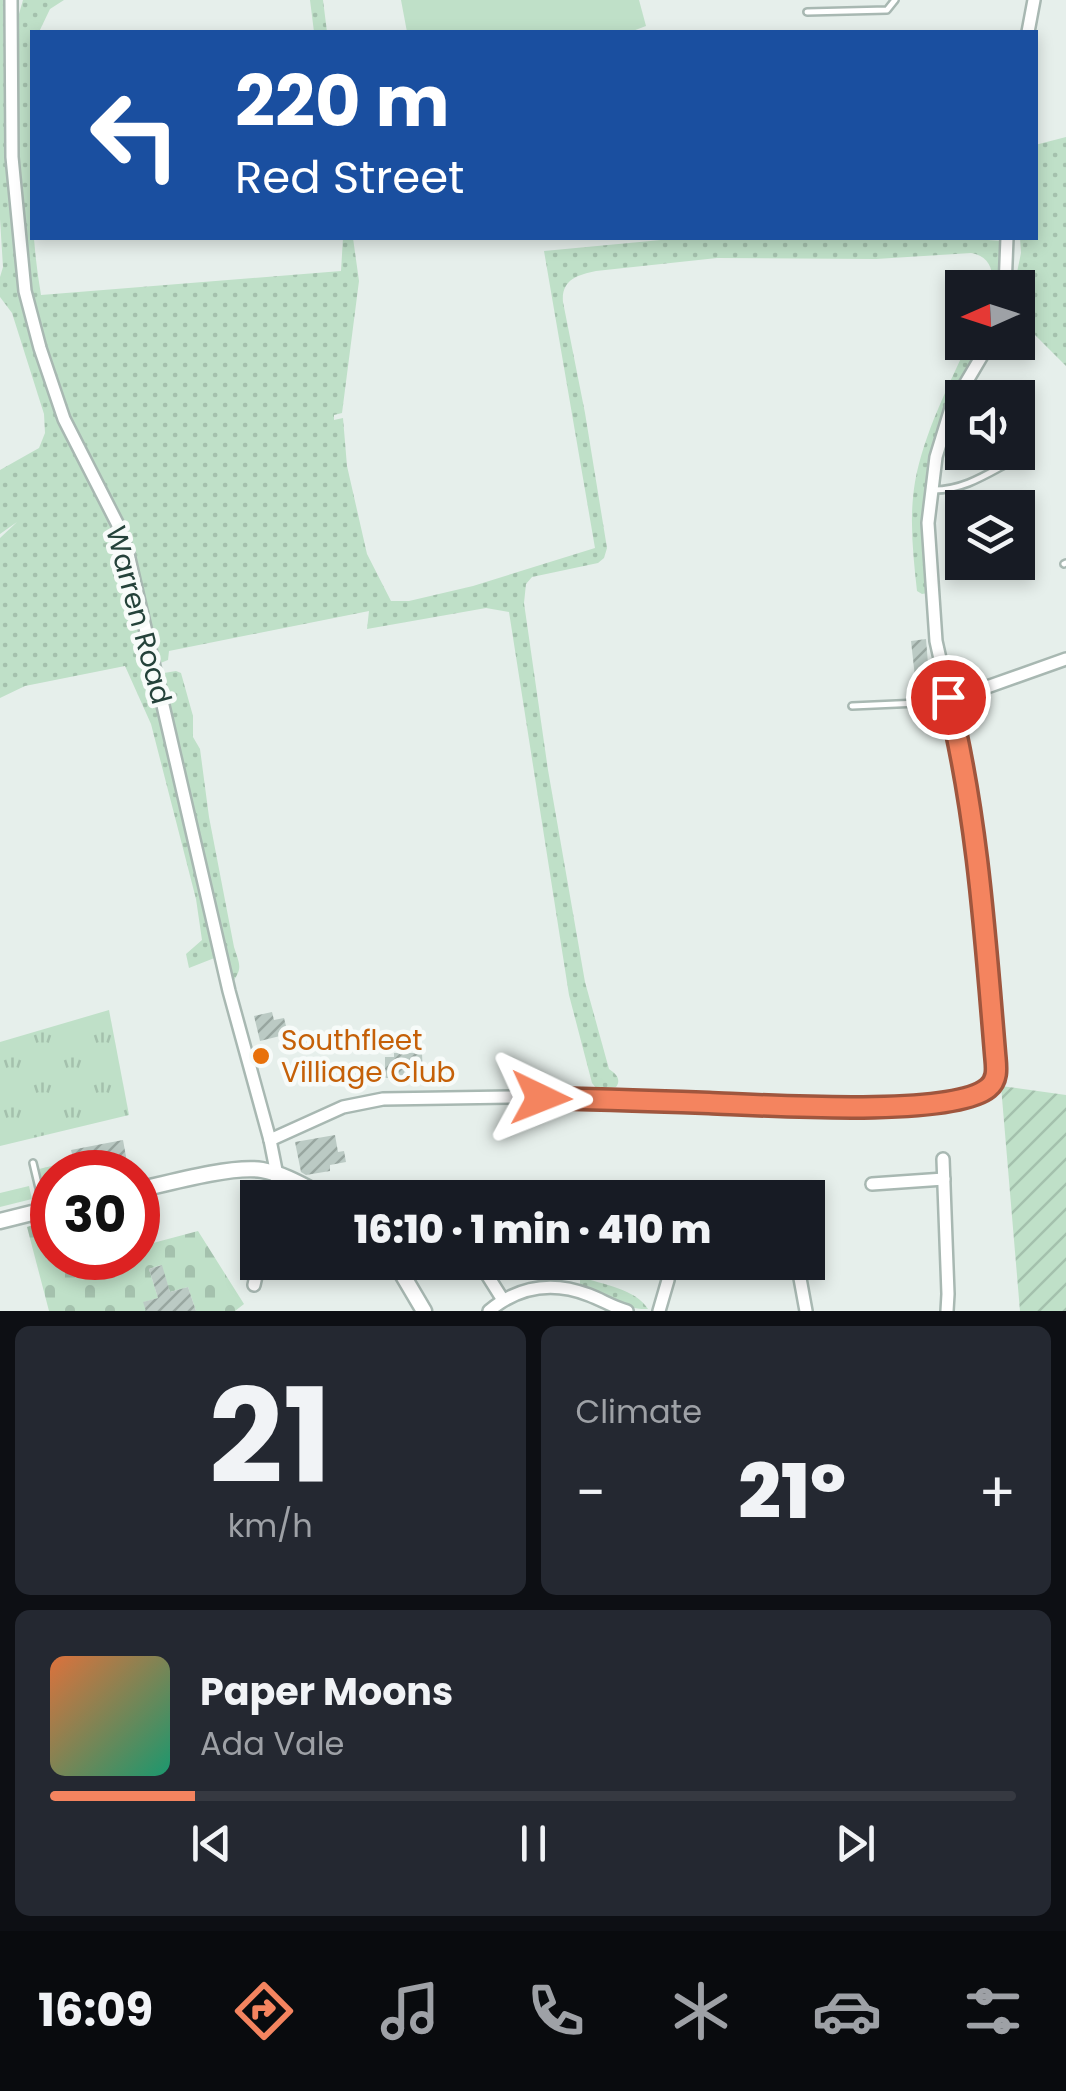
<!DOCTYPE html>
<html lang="en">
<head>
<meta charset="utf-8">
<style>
  body { margin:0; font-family:Poppins,sans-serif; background:#242831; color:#f1f3f6; height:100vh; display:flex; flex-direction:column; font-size:38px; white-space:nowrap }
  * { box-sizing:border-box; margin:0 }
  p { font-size:32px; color:#9ea1a6 }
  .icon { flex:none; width:55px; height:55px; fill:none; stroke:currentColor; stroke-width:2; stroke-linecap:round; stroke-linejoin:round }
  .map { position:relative; height:1311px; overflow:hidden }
  .drawer { display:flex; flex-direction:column; gap:15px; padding:15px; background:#0d0f14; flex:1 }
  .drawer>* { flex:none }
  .top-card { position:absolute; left:30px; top:30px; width:1008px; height:210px; border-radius:0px; box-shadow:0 5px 15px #0003; background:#1a4fa0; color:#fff; overflow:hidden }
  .needle { width:65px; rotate:267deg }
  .tools { position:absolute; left:945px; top:270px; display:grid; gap:20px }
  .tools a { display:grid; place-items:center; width:90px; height:90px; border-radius:0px; background:#171b24; box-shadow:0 5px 15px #0003; font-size:50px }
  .speed { position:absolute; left:30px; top:1150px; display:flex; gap:20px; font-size:50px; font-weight:700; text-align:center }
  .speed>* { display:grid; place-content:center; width:130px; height:130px; border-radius:50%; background:#171b24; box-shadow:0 5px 15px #0003; line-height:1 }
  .speed .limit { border:15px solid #d22; background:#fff; color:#111 }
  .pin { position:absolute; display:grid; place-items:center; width:85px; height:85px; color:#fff; margin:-42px; border:5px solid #fff; border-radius:50%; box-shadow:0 2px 10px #0007 }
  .me { position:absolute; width:110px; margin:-55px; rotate:92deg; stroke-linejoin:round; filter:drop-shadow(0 0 8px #0008) }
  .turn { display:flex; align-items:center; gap:35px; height:210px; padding:0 40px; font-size:45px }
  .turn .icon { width:130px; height:130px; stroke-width:2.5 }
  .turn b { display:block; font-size:70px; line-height:85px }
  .big { font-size:75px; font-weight:800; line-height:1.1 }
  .drawer .widget { flex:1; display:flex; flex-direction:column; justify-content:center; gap:15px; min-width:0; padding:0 35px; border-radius:15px; background:#242831 }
  .drawer .dial { align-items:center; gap:0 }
  .dial b { font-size:130px; line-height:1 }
  .song { display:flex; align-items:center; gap:30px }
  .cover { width:120px; height:120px; border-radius:15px; background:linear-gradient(135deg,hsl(20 70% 55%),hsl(160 70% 35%)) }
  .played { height:10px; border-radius:5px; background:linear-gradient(90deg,#f4845f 15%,#363941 15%) }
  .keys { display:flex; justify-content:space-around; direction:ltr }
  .heat { display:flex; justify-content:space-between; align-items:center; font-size:55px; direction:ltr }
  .drawer .tiles { flex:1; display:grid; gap:15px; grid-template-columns:1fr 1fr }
  .widget:last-child { grid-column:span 2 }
  .trip { position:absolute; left:240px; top:1180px; width:585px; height:100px; border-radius:0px; background:#171b24; box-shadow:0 5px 15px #0003; font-weight:800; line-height:100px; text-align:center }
  .tab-bar { display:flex; height:160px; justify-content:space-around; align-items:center; background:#090b0e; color:#9ea1a6 }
  .tab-bar .icon { width:70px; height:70px }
  .tab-bar .active { color:#f4845f }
  .tab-bar b { font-size:45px; color:#f1f3f6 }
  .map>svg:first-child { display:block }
  .grass { fill:url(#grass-dots) }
  .cemetery { fill:url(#cemetery-stones) }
  .park { fill:url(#park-tufts) }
  .garden { fill:url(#garden-furrows) }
  .pitch { fill:#bfe0c8 }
  .building { fill:url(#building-hatch) }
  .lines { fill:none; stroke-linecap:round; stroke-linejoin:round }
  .service-casing { stroke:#a8b8b2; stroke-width:10 }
  .minor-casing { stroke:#a8b8b2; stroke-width:16 }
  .tertiary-casing { stroke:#a8b8b2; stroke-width:19 }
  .service { stroke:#fff; stroke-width:5 }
  .minor { stroke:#fff; stroke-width:11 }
  .tertiary { stroke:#fff; stroke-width:14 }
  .route-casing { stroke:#9f563e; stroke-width:25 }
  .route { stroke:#f4845f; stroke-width:18 }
  .food-dot { fill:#e8710a; stroke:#f7fbf9; stroke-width:4 }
  .labels { text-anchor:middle; stroke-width:9; stroke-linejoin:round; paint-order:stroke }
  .street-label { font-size:28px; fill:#24423a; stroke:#f7fbf9 }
  .food-label { font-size:28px; fill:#c56008; stroke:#f7fbf9; text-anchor:start }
</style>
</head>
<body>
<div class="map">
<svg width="1066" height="1311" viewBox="0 0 1066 1311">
  <defs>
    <pattern id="grass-dots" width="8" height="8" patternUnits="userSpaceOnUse" patternTransform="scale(2.5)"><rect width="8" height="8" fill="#bfe0c8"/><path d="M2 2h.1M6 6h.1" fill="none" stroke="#a4c1ad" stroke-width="1.8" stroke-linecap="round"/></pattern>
    <pattern id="cemetery-stones" width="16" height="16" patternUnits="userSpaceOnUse" patternTransform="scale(2.5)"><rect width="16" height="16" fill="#bfe0c8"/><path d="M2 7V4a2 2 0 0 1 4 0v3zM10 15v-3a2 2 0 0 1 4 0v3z" fill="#a4c1ad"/></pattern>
    <pattern id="park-tufts" width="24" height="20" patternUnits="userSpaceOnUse" patternTransform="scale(2.5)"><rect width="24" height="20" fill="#bfe0c8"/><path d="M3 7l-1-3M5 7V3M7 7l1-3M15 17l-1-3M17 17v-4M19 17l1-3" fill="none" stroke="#a4c1ad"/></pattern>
    <pattern id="garden-furrows" width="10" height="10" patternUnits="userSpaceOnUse" patternTransform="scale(2.5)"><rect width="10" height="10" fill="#bfe0c8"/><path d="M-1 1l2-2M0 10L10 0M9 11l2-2" fill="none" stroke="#a4c1ad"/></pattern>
    <pattern id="building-hatch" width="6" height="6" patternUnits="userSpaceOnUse" patternTransform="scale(2.5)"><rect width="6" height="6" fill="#bbcac4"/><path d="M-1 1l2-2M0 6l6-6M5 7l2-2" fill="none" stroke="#98a6a0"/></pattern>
  </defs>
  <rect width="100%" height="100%" fill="#e6efeb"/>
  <g class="grass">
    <polygon points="0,0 3,0 6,8 8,153 38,353 117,530 217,957 189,968 186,954 202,940 196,899 151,724 125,666 25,686 0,698 0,538 17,522 0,534 0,470 39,448 45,433 44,414 12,313 0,297 0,277 3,267 0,219"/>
    <path d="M23,0H64L50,9L39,32H32C32,121 26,209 41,295L341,271L343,238H353L359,281L342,413L334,415V420L343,418L347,466L367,554L391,601H409L473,586L595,548L544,251L682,238L853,240L960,238L1002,241L1006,287H992C994,271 990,256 971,253L876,259L717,258L596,271C577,275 561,280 563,302L585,413L607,548L604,558L598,563L532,577L526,584L524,603L548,770L585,982L609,1069C615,1073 622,1079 616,1087L596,1088L592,1083L569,995L509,612L486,608L367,629L369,611L169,651L168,660L158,664L126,537L72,431L34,316L17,191L15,28Z"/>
    <polygon points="310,0 323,0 327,32 314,32"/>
    <polygon points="1066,137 1066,366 1028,328 1029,314 1018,310 1018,288 1014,287 1021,253 1020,238 1035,238 1035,145"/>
    <path d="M968,343H987C972,372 952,401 941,432C921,488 923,535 928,593L922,594L917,591C913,555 909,517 915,482C924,433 948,387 968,343Z"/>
    <path d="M176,671L181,673L193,716V737L200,749L209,817L234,947C240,966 243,968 231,984L161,681L164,673Z"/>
    <polygon points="68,1162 70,1172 52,1172 52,1199 46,1201 39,1169"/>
    <path d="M580,1277C602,1284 636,1289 648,1309C625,1310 601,1295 580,1286Z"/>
  </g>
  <polygon class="cemetery" points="52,1219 52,1258 138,1258 138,1247 198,1231 244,1304 235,1311 196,1311 188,1287 170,1292 161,1265 149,1269 158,1298 144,1302 146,1311 49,1311 27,1227"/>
  <g class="park">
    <polygon points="109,1010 129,1115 0,1146 0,1042"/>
    <polygon points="29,1186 32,1199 0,1207 0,1193"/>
  </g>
  <polygon class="garden" points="1001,1086 1066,1095 1066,1311 1020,1311"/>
  <polygon class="pitch" points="401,0 639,0 646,26 630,32 407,32"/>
  <g class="building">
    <polygon points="926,639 929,676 915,677 911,641"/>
    <polygon points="272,1012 274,1020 284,1018 288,1034 260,1041 254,1016"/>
    <polygon points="394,1053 422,1053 423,1078 385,1078 385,1057 394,1057"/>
    <polygon points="335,1135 338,1152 344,1151 346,1162 330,1165 330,1171 306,1175 301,1172 295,1142"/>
    <polygon points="123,1140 127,1162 76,1172 71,1150"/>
    <polygon points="162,1265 170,1292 188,1287 196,1311 146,1311 143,1302 158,1298 149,1269"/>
  </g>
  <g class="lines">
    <g class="service-casing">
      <g id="service">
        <polyline points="807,12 887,10 895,0"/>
        <path d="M934,490C962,490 984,476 1008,463L1011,452"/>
        <polyline points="1064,564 1066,563"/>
        <polyline points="852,706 941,702 945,699"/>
        <polyline points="33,1163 44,1209"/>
      </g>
    </g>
    <g class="minor-casing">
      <g id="minor">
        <polyline points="11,0 12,157 25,291 40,348 64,419 117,523 128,554 229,991 270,1140 277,1175 275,1198"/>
        <polyline points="1028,32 1034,0"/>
        <polyline points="1005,288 1007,238"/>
        <polyline points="948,697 987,687 1066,659"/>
        <polyline points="270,1140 343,1107 383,1099 516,1097 818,1107 954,1101 976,1095 991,1085 996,1075 995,1053 977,847 960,748 936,641 928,523 936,457 951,408 990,342"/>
        <polyline points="943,1159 948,1294 947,1311"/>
        <polyline points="872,1184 944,1179"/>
        <polyline points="479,1262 503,1300"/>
        <polyline points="797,1262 806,1311"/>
        <polyline points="650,1264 670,1263"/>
        <polyline points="254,1285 259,1262"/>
        <path d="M489,1311C519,1286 553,1281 589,1295C602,1300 613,1307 627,1311"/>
        <polyline points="659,1311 668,1280 670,1262"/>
      </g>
    </g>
    <g class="tertiary-casing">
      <g id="tertiary">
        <path d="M138,1190C168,1183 233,1165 262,1170C285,1174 307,1188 327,1198"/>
        <polyline points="0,1221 52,1208"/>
        <polyline points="395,1262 424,1311"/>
      </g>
    </g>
    <use href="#service" class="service"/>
    <use href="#minor" class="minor"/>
    <use href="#tertiary" class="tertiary"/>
  </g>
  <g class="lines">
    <g class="route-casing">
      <path id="route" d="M541,1098C597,1099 653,1101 709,1103C761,1105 952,1118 988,1088C999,1079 996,1066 995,1053C985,933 977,814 948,697"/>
    </g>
    <use href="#route" class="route"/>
  </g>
  <circle class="food-dot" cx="261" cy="1056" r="10"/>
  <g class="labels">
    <g class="street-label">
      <text transform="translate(139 615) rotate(75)" y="10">Warren Road</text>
    </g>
    <g class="food-label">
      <text x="281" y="1050">Southfleet<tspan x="281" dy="32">Villiage Club</tspan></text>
    </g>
  </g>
</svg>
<div class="tools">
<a><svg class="needle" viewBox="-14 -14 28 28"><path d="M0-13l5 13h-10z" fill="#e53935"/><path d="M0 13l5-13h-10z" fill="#9ea1a6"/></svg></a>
<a><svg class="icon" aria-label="sound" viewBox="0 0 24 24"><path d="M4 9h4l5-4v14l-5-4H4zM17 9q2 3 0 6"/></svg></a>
<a><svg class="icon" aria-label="layers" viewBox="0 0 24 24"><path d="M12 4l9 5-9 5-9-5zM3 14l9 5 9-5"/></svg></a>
</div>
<div class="speed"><div class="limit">30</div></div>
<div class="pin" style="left:948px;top:697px;background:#d93025"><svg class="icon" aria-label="arrive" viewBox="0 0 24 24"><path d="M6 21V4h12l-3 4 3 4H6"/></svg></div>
<svg class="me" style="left:541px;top:1098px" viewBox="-20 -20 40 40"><path d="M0-17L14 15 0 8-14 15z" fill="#f4845f" stroke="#fff" stroke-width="4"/></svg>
<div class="trip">16:10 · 1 min · 410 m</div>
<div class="top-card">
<div class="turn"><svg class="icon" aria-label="left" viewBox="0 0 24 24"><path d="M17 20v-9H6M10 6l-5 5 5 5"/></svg><div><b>220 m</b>Red Street</div></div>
</div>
</div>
<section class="drawer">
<div class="tiles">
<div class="widget dial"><b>21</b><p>km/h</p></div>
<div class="widget"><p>Climate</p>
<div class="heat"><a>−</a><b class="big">21°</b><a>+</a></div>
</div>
<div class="widget">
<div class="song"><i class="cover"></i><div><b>Paper Moons</b><p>Ada Vale</p></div></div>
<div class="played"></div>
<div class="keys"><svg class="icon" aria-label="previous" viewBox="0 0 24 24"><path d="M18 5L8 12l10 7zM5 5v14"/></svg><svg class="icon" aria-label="pause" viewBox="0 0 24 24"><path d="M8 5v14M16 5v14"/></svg><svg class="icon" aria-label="next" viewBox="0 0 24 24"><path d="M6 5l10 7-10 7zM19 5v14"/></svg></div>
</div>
</div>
</section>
<nav class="tab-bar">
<b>16:09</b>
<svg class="icon active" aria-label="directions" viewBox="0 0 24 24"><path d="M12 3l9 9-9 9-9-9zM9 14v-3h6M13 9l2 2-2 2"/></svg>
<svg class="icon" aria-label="music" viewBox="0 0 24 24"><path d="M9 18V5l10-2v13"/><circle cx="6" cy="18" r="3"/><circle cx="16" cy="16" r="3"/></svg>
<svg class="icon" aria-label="phone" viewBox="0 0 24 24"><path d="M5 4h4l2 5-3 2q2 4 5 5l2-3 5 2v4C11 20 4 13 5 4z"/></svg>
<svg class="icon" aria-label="climate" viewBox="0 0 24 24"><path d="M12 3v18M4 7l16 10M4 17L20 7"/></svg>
<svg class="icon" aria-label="car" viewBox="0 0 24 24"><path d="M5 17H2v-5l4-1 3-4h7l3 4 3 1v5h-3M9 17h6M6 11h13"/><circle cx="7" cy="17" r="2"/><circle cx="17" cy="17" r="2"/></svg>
<svg class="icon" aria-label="filters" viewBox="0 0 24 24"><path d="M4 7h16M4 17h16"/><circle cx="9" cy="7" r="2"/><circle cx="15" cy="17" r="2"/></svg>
</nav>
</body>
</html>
